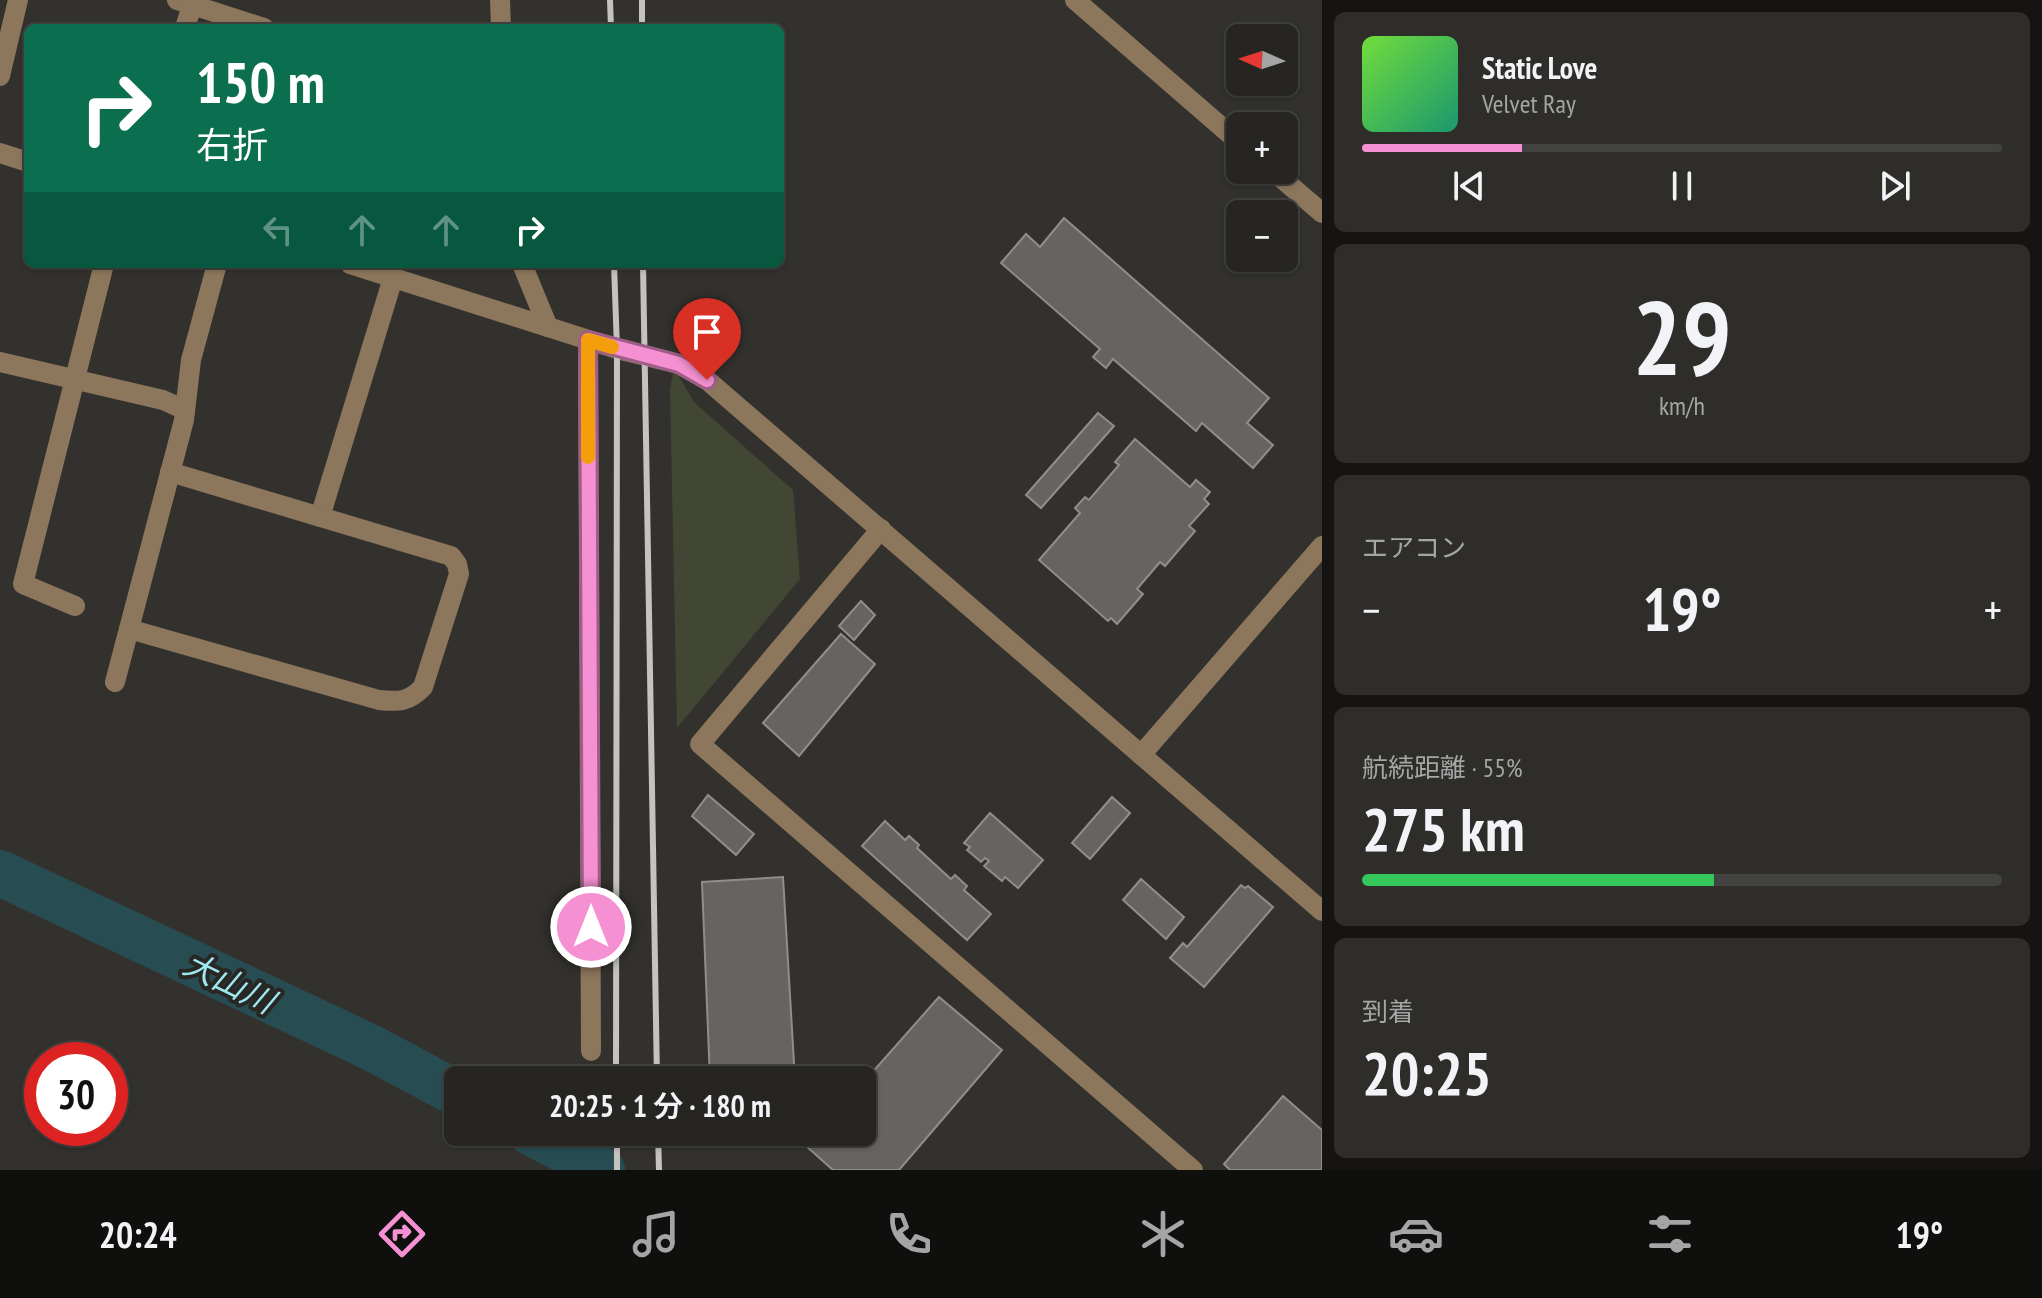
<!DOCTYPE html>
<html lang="ja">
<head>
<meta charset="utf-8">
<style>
  body { margin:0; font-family:"PT Sans Narrow","Noto Sans JP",sans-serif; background:#2e2d2a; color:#f1f3f6; height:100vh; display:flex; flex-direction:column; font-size:30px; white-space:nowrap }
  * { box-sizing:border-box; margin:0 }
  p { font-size:26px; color:#a4a5a5 }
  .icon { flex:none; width:44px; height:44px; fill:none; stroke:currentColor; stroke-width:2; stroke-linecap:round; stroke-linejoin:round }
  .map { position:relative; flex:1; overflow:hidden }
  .panel { display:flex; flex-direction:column; gap:12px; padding:12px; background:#151413; width:720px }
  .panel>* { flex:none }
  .banner { position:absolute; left:24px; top:24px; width:760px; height:244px; border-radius:12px; box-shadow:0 2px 6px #0004,0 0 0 2px #424240; background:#0b6e4f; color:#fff; overflow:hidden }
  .needle { width:52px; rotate:273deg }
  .controls { position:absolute; left:1226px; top:24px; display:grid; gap:16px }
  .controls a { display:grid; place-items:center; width:72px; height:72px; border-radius:12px; background:#262522; box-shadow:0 2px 6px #0004,0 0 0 2px #424240; font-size:40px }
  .speed { position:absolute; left:24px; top:1042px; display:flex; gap:16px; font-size:40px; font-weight:700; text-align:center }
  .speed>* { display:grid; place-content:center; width:104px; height:104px; border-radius:50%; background:#262522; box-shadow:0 2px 6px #0004,0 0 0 2px #424240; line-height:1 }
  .speed .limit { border:12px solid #d22; background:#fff; color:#111 }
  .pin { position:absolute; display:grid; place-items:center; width:68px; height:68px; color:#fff; margin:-82px -34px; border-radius:50% 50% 50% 0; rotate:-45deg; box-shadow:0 0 8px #0007 }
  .pin .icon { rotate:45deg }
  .me { position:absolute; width:88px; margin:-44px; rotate:0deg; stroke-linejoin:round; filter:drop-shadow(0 0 6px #0008) }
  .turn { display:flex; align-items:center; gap:28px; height:168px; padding:0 40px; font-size:36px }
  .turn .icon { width:104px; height:104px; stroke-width:2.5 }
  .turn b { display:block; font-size:56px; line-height:68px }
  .lanes { display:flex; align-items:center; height:76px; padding:0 40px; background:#0003; justify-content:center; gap:40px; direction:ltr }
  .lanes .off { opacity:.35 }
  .big { font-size:60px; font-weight:600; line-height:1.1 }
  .panel .tile { flex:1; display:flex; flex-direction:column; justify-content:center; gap:12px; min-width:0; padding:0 28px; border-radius:12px; background:#2e2d2a }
  .panel .dial { align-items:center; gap:0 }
  .dial b { font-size:104px; line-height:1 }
  .song { display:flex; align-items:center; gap:24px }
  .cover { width:96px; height:96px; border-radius:12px; background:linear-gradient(135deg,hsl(100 70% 55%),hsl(160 70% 35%)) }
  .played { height:8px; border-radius:4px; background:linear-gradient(90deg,#f591d2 25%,#424240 25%) }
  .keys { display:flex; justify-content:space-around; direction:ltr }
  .heat { display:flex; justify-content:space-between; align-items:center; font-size:44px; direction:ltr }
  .charge { height:12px; border-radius:6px; background:linear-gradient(90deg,#34c759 55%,#424240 0) }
  .trip { position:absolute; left:444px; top:1066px; width:432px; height:80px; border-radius:12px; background:#262522; box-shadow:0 2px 6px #0004,0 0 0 2px #424240; font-weight:600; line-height:80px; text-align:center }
  .tab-bar { display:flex; height:128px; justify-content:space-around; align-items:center; background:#0f0f0e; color:#a4a5a5 }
  .tab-bar .icon { width:56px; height:56px }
  .tab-bar .selected { color:#f591d2 }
  .tab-bar b { font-size:36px; color:#f1f3f6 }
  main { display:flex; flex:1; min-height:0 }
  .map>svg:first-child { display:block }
  .green { fill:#424733 }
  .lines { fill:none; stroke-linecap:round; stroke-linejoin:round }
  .river { stroke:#274d52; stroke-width:46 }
  .building { fill:#666360; stroke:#918e8a; stroke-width:2 }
  .minor { stroke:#8c765c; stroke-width:20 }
  .rail { stroke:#c4c3c0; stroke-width:6 }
  .route-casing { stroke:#9f5e88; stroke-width:20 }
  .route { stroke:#f591d2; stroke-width:14 }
  .slow { stroke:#f59e0b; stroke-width:14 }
  .labels { text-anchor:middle; stroke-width:8; stroke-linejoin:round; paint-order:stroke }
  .water-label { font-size:32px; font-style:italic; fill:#9ee8f2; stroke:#292724 }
</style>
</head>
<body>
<main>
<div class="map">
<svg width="1322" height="1170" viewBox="0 0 1322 1170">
  <rect width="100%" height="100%" fill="#33312e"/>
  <polygon class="green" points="674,368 694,402 793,490 800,579 677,728 670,389"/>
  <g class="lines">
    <g class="river">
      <polyline points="0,873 372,1048 458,1094"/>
      <polyline points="530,1132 602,1170"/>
    </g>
  </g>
  <g class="building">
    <polygon points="1064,218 1269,398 1247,423 1273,445 1253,468 1202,423 1196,431 1113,359 1106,368 1093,357 1100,349 1001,263 1026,234 1040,247"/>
    <polygon points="1098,413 1114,426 1041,508 1026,495"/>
    <polygon points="1135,439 1190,487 1196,480 1210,492 1204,499 1209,504 1189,526 1195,531 1165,566 1160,562 1137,589 1143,594 1117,624 1111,618 1108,621 1039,560 1080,513 1075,508 1085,497 1089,500 1119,465 1115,462"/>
    <polygon points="861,601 875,615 854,640 839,626"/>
    <polygon points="841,634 875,664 799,756 763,723"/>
    <polygon points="708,795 754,834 736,855 692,816"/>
    <polygon points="1112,797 1130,813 1090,859 1072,843"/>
    <polygon points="990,813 1043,860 1018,888 1005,877 1002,881 984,866 989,861 985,858 981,862 967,850 970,847 964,843"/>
    <polygon points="885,821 905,840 909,836 919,845 917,848 951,879 955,875 967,886 964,890 991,914 967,940 862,846"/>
    <polygon points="783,877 795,1080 710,1080 702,882"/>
    <polygon points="1141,879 1184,917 1166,939 1123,900"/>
    <polygon points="1241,885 1245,888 1248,886 1273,907 1204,987 1170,958 1183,943 1187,947"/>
    <polygon points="939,997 1002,1050 899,1170 833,1170 807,1147 820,1132 862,1132 862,1084"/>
    <polygon points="1283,1096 1322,1130 1322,1170 1230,1170 1224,1164"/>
  </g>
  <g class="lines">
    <g class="minor">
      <polyline points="177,0 264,28"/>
      <polyline points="500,0 501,28"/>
      <polyline points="1075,0 1240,143"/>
      <polyline points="185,28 192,5"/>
      <polyline points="0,76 18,0"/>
      <polyline points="0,153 28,162"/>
      <polyline points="1272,170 1322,213"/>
      <polyline points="350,264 617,349 679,364 707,380 1322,911"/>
      <polyline points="522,264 548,327"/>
      <polyline points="588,340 591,1051"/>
      <polyline points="0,362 163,400 185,410"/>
      <polyline points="320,517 393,278"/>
      <polyline points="881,529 700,744 1193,1170"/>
      <polyline points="75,606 23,584 104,264"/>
      <path d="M129,629L379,700C399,702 409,702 423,687L459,574L457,564L451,556L170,472"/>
      <polyline points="115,682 184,420 191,360 217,264"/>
      <polyline points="1141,755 1322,546"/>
    </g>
    <g class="rail">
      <polyline points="610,0 611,28"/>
      <polyline points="642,0 642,28"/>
      <polyline points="614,264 617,349 616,1080"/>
      <polyline points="643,264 657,1080"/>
      <polyline points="617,1132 617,1170"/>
      <polyline points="658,1132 659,1170"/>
    </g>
  </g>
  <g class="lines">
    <g class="route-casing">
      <polyline id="route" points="591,927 588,340 679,364 707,380"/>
    </g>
    <use href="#route" class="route"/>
    <polyline class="slow" points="588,457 588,340 612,347"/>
  </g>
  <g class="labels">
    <g class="water-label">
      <text transform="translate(229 983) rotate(26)" y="11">大山川</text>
    </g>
  </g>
</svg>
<div class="controls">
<a><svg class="needle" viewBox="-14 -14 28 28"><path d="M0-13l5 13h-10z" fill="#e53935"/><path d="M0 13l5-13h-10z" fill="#a4a5a5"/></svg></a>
<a>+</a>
<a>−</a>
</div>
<div class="speed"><div class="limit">30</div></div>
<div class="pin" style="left:707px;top:380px;background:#d93025"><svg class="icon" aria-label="arrive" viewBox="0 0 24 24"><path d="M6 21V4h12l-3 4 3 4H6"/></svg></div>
<svg class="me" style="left:591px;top:927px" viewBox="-20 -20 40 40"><circle r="17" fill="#f591d2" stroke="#fff" stroke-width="3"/><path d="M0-11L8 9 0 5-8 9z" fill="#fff"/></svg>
<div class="trip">20:25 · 1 分 · 180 m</div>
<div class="banner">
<div class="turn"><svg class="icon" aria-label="right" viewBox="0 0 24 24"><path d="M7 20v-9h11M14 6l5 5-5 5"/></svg><div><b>150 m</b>右折</div></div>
<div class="lanes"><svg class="icon off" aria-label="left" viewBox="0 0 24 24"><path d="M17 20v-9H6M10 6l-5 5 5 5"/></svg><svg class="icon off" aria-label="ahead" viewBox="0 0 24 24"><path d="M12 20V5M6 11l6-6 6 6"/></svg><svg class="icon off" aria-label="ahead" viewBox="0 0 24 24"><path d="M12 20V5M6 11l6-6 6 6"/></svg><svg class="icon" aria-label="right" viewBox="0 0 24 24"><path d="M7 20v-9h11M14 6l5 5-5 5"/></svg></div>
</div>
</div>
<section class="panel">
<div class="tile">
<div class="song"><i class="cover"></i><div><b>Static Love</b><p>Velvet Ray</p></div></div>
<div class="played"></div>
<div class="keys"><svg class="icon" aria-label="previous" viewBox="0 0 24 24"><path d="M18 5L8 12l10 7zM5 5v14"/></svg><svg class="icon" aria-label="pause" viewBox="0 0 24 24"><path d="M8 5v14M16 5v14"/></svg><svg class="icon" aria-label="next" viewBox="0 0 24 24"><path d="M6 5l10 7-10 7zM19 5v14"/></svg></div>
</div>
<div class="tile dial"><b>29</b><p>km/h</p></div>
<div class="tile"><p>エアコン</p>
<div class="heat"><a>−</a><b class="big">19°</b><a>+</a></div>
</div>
<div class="tile"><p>航続距離 · 55%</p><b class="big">275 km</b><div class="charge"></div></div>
<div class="tile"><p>到着</p><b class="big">20:25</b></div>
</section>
</main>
<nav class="tab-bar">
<b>20:24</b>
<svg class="icon selected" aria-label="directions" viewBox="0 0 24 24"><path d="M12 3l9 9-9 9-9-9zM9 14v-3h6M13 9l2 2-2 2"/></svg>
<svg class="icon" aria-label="music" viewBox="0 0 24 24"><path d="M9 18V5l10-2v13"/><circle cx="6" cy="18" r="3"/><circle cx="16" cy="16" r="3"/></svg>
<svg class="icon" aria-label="phone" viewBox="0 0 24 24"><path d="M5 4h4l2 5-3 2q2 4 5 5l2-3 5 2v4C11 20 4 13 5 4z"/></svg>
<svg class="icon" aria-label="climate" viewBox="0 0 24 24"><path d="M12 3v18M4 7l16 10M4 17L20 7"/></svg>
<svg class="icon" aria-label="car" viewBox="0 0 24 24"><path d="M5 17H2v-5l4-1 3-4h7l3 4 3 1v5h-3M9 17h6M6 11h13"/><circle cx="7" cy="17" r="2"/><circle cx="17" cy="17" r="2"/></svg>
<svg class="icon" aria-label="filters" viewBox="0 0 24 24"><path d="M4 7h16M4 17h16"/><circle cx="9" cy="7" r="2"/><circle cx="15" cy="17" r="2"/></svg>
<b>19°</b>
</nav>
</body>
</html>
